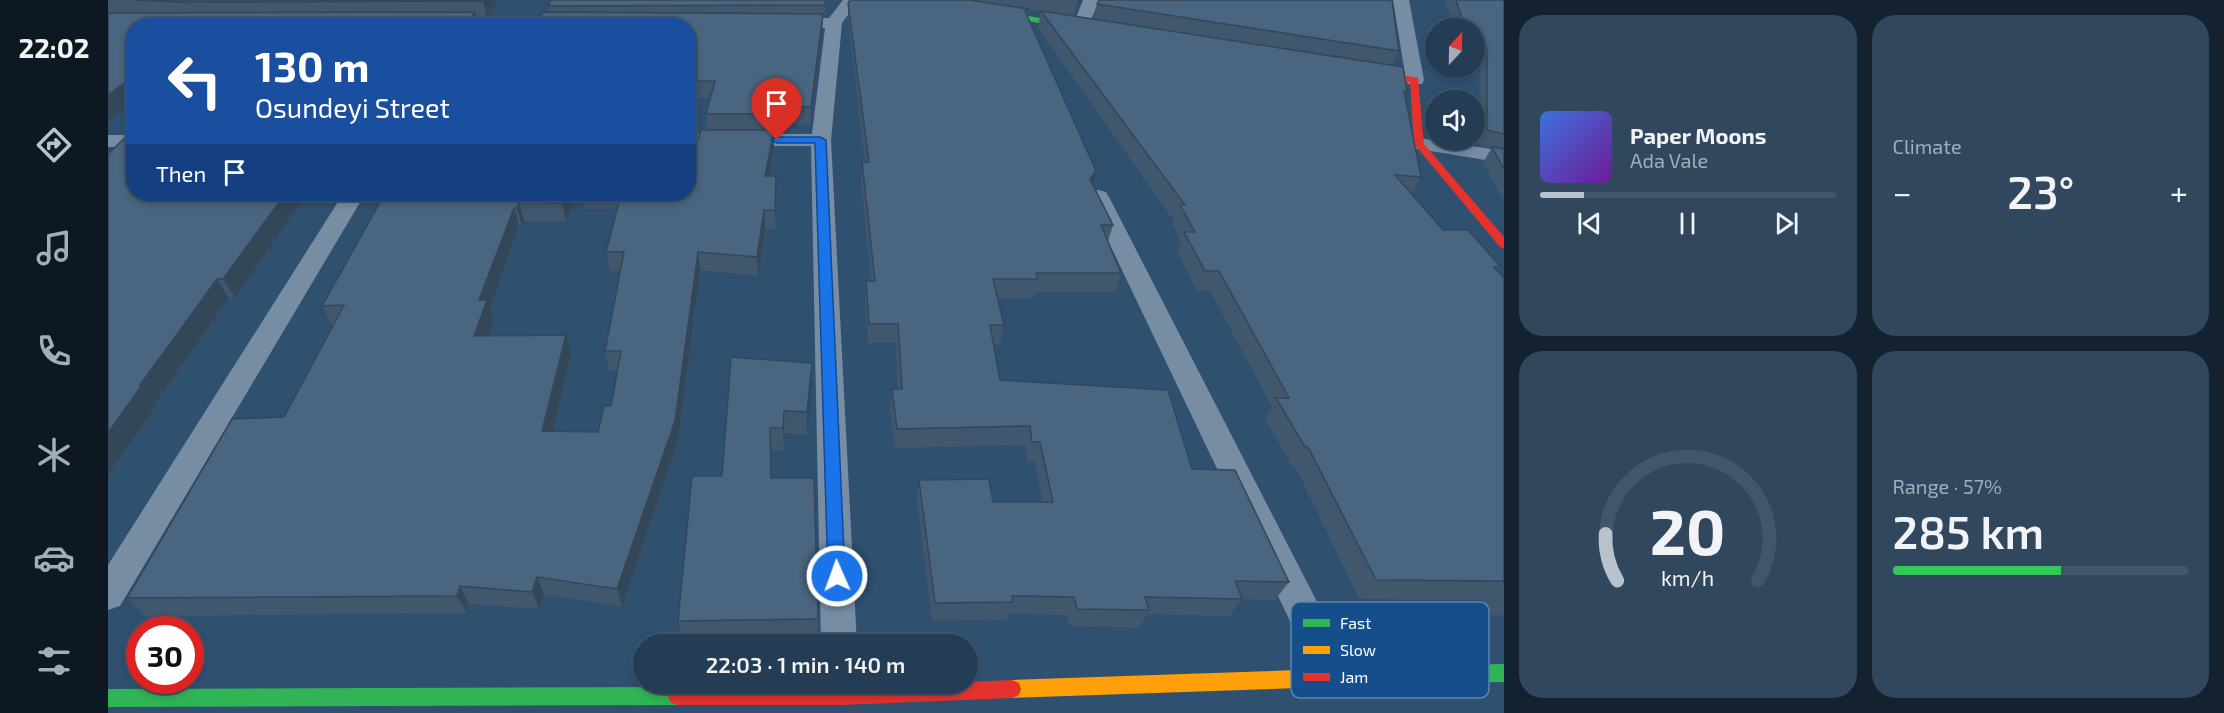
<!DOCTYPE html>
<html lang="en">
<head>
<meta charset="utf-8">
<style>
  body { margin:0; font-family:"Exo 2",sans-serif; background:#30475e; color:#f1f3f6; height:100vh; display:flex; flex-direction:column; font-size:22px; white-space:nowrap }
  * { box-sizing:border-box; margin:0 }
  p { font-size:20px; color:#a3adb8 }
  .icon { flex:none; width:33px; height:33px; fill:none; stroke:currentColor; stroke-width:2; stroke-linecap:round; stroke-linejoin:round }
  .map { position:relative; flex:1; overflow:hidden }
  .panel { display:flex; flex-direction:column; gap:15px; padding:15px; background:#14212e; width:720px }
  .panel>* { flex:none }
  .banner { position:absolute; left:18px; top:18px; width:570px; height:183px; border-radius:24px; box-shadow:0 3px 9px #0003,0 0 0 2px #41566b; background:#1a4fa0; color:#fff; overflow:hidden }
  .needle { width:39px; rotate:22deg }
  .controls { position:absolute; left:1317px; top:18px; display:grid; gap:12px }
  .controls a { display:grid; place-items:center; width:60px; height:60px; border-radius:50%; background:#243c54; box-shadow:0 3px 9px #0003,0 0 0 2px #41566b; font-size:30px }
  .speed { position:absolute; left:18px; top:616px; display:flex; gap:12px; font-size:30px; font-weight:700; text-align:center }
  .speed>* { display:grid; place-content:center; width:78px; height:78px; border-radius:50%; background:#243c54; box-shadow:0 3px 9px #0003,0 0 0 2px #41566b; line-height:1 }
  .speed .limit { border:9px solid #d22; background:#fff; color:#111 }
  .pin { position:absolute; display:grid; place-items:center; width:51px; height:51px; color:#fff; margin:-62px -26px; border-radius:50% 50% 50% 0; rotate:-45deg; box-shadow:0 0 6px #0007 }
  .pin .icon { rotate:45deg }
  .me { position:absolute; width:66px; margin:-33px; rotate:358deg; stroke-linejoin:round; filter:drop-shadow(0 0 4px #0008) }
  .turn { display:flex; align-items:center; gap:21px; height:126px; padding:0 30px; font-size:27px }
  .turn .icon { width:78px; height:78px; stroke-width:2.5 }
  .turn b { display:block; font-size:42px; line-height:51px }
  .then { display:flex; align-items:center; height:57px; padding:0 30px; background:#0003; gap:12px; font-size:22px }
  .big { font-size:45px; font-weight:600; line-height:1.1 }
  .panel .widget { flex:1; display:flex; flex-direction:column; justify-content:center; gap:9px; min-width:0; padding:0 21px; border-radius:24px; background:#30475e }
  .panel .dial { align-items:center; gap:0 }
  .dial svg { height:156px; overflow:visible; fill:none; stroke:#41566b; stroke-width:7; stroke-linecap:round; text-anchor:middle }
  .dial text { fill:#f1f3f6; stroke:none }
  .song { display:flex; align-items:center; gap:18px }
  .cover { width:72px; height:72px; border-radius:9px; background:linear-gradient(135deg,hsl(220 70% 55%),hsl(280 70% 35%)) }
  .played { height:6px; border-radius:3px; background:linear-gradient(90deg,#b7c2cd 15%,#41566b 15%) }
  .keys { display:flex; justify-content:space-around; direction:ltr }
  .heat { display:flex; justify-content:space-between; align-items:center; font-size:33px; direction:ltr }
  .charge { height:9px; border-radius:4px; background:linear-gradient(90deg,#34c759 57%,#41566b 0) }
  .panel .tiles { flex:1; display:grid; gap:15px; grid-template-columns:repeat(2,1fr) }
  .trip { position:absolute; left:525px; top:634px; width:345px; height:60px; border-radius:30px; background:#243c54; box-shadow:0 3px 9px #0003,0 0 0 2px #41566b; font-weight:600; line-height:60px; text-align:center }
  main { display:flex; flex:1; min-height:0 }
  .tabs { display:flex; flex-direction:column; width:108px; justify-content:space-around; align-items:center; background:#0e1822; color:#a3adb8 }
  .tabs .icon { width:42px; height:42px }
  .tabs .current { color:#b7c2cd }
  .tabs b { font-size:27px; color:#f1f3f6 }
  .map>svg:first-child { display:block }
  .lines { fill:none; stroke-linecap:round; stroke-linejoin:round }
  .street { fill:#778da4; fill-rule:evenodd }
  .fast { fill:#30b455; fill-rule:evenodd }
  .slow { fill:#ff9f0a; fill-rule:evenodd }
  .jam { fill:#e5322d; fill-rule:evenodd }
  .wall { fill:#40576d }
  .shaded-wall { fill:#344759 }
  .building { fill:#4a657f; stroke:#344759; stroke-width:1.5 }
  .route { fill:#1a73e8; stroke:#114b97; stroke-width:1.5 }
  .key { fill:#154f8b; stroke:#5b84ae; stroke-width:1.5 }
  .key-label { font-size:16px; fill:#fff }
</style>
</head>
<body>
<main>
<nav class="tabs">
<b>22:02</b>
<svg class="icon current" aria-label="directions" viewBox="0 0 24 24"><path d="M12 3l9 9-9 9-9-9zM9 14v-3h6M13 9l2 2-2 2"/></svg>
<svg class="icon" aria-label="music" viewBox="0 0 24 24"><path d="M9 18V5l10-2v13"/><circle cx="6" cy="18" r="3"/><circle cx="16" cy="16" r="3"/></svg>
<svg class="icon" aria-label="phone" viewBox="0 0 24 24"><path d="M5 4h4l2 5-3 2q2 4 5 5l2-3 5 2v4C11 20 4 13 5 4z"/></svg>
<svg class="icon" aria-label="climate" viewBox="0 0 24 24"><path d="M12 3v18M4 7l16 10M4 17L20 7"/></svg>
<svg class="icon" aria-label="car" viewBox="0 0 24 24"><path d="M5 17H2v-5l4-1 3-4h7l3 4 3 1v5h-3M9 17h6M6 11h13"/><circle cx="7" cy="17" r="2"/><circle cx="17" cy="17" r="2"/></svg>
<svg class="icon" aria-label="filters" viewBox="0 0 24 24"><path d="M4 7h16M4 17h16"/><circle cx="9" cy="7" r="2"/><circle cx="15" cy="17" r="2"/></svg>
</nav>
<div class="map">
<svg width="1396" height="713" viewBox="0 0 1396 713">
  <rect width="100%" height="100%" fill="#305070"/>
  <g class="lines">
    <g class="street">
      <polygon points="735,0 751,0 734,23 723,140 749,645 713,645 703,146 580,146 580,134 704,134 717,28 679,28 671,23 679,18 721,18"/>
      <polygon points="975,0 991,0 980,28 972,33 964,28"/>
      <polygon points="1285,0 1301,0 1316,80 1314,84 1300,84 1298,80"/>
      <polygon points="334,19 467,19 475,24 327,26 328,20"/>
      <rect x="0" y="135" width="26" height="12"/>
      <polygon points="1311,138 1396,151 1396,163 1304,148 1301,144 1304,140"/>
      <polygon points="990,190 998,192 1001,197 1241,664 1246,677 1241,690 1228,695 1215,690 979,197 982,192"/>
      <polygon points="235,194 257,194 12,606 0,610 0,565"/>
    </g>
    <g class="fast">
      <polygon points="806,0 824,0 974,25 978,28 974,31"/>
      <polygon points="1396,664 1396,682 1304,684 1298,681 1295,675 1298,669 1304,666"/>
      <polygon points="569,687 576,690 578,696 576,702 569,705 0,707 0,689"/>
    </g>
    <polygon class="slow" points="1304,666 1310,669 1313,675 1310,681 1304,684 904,698 897,695 895,689 897,683 904,680"/>
    <g class="jam">
      <polygon points="1253,68 1310,78 1316,144 1396,237 1396,248 1392,247 1306,144 1302,82 1250,73 1248,71"/>
      <polygon points="904,680 911,683 913,689 911,695 904,698 733,705 569,705 562,702 560,696 562,690 569,687 860,684 860,682"/>
    </g>
  </g>
  <g class="wall">
    <polygon points="0,0 390,0 379,17 368,17 370,26 26,26 26,101 0,121"/>
    <polygon points="719,0 717,16 715,16 714,30 702,124 671,123 669,132 666,132 666,148 661,176 668,194 668,229 657,229 650,276 592,270 570,440 514,606 436,595 431,609 361,604 359,613 37,616 19,598 176,417 226,325 224,325 214,306 271,203 268,195 470,195 458,221 416,221 414,226 411,226 382,307 386,319 380,336 458,335 463,354 444,431 490,432 503,406 509,370 501,370 497,351 512,271 502,271 498,252 509,209 476,209 473,194 580,194 588,146 599,130 598,114 602,98 580,98 580,26 442,12 440,6"/>
    <polygon points="861,0 973,0 966,16 986,19 989,4 1291,51 1284,66 1299,92 1297,96 1313,177 1303,194 1335,230 1393,267 1390,271 1396,278 1396,615 1385,616 1375,600 1251,599 1187,466 1184,467 1157,418 1164,407 1102,291 1089,291 1069,252 1073,241 1065,225 1066,221 930,28 933,12 920,9 919,15 988,171 984,184 1005,225 1000,241 1013,273 1007,292 927,292 926,298 890,298 896,325 892,344 885,344 892,380 1084,469 1181,582 1167,600 1133,599 1122,616 1039,614 1031,628 962,626 959,615 901,614 899,620 824,621 809,499 811,480 885,502 935,502 926,461 919,461 917,445 787,448 782,408 784,389 790,389 788,343 760,343 757,300 758,281 763,281 753,180 754,162 757,162 740,19 740,3"/>
    <polygon points="1337,0 1396,0 1396,200 1395,200 1375,162 1384,148 1370,145 1372,62 1366,61 1366,28 1346,28"/>
    <polygon points="26,129 136,285 127,298 121,298 47,403 49,404 0,475"/>
    <polygon points="704,363 704,385 699,435 676,433 676,450 663,450 664,478 710,619 710,640 574,641 570,621 614,476"/>
  </g>
  <g class="shaded-wall">
    <polygon points="376,0 390,0 379,17 375,1"/>
    <polygon points="970,0 973,0 966,17 970,1"/>
    <polygon points="367,12 370,26 358,26"/>
    <polygon points="715,14 714,30 702,124 703,107"/>
    <polygon points="26,76 26,101 0,121 0,95"/>
    <polygon points="671,106 671,123 669,132 669,114"/>
    <polygon points="666,130 666,148 658,194 657,176"/>
    <polygon points="988,171 983,190 982,179"/>
    <polygon points="668,176 668,229 667,210"/>
    <polygon points="177,194 198,194 127,298 115,279"/>
    <polygon points="459,194 470,194 470,195 458,221 454,203"/>
    <polygon points="411,202 416,221 414,226 409,208"/>
    <polygon points="406,208 411,226 382,307 386,319 373,355 366,336 371,300"/>
    <polygon points="656,210 657,229 650,276 649,257"/>
    <polygon points="590,252 592,270 570,440 514,606 509,589"/>
    <polygon points="109,279 121,298 47,403 49,404 0,475 0,433 32,385"/>
    <polygon points="458,335 463,354 440,450 434,431"/>
    <polygon points="704,363 704,385 699,435 699,412"/>
    <polygon points="676,411 676,450 675,428"/>
    <polygon points="429,577 436,595 431,609 424,592"/>
    <polygon points="352,586 361,604 359,613 349,596"/>
  </g>
  <g class="building">
    <polygon points="25,0 376,0 375,1 76,2"/>
    <polygon points="443,0 717,0 717,5 440,6"/>
    <polygon points="742,0 861,0 920,9 917,11 988,171 982,179 1005,225 993,225 1013,273 928,273 930,279 885,279 896,325 882,325 892,380 1060,390 1084,469 1127,470 1181,582 1127,581 1134,599 1037,597 1041,610 969,609 966,597 904,596 905,602 827,603 811,480 881,479 885,502 945,502 932,442 924,442 922,426 789,429 784,389 794,389 790,324 761,324 758,281 767,281 754,162 761,162 740,3"/>
    <polygon points="991,0 1284,0 1291,51 989,4"/>
    <polygon points="1348,0 1396,0 1396,134 1379,130 1379,48 1366,46 1366,28 1357,28"/>
    <polygon points="933,11 1295,67 1299,92 1296,91 1313,177 1287,175 1335,230 1360,230 1393,267 1386,267 1396,278 1396,582 1395,581 1268,580 1200,447 1197,447 1168,398 1181,398 1111,271 1097,271 1076,232 1087,232 1072,205 1077,205"/>
    <polygon points="367,12 358,26 26,26 26,76 0,95 0,13"/>
    <polygon points="435,12 715,14 703,107 671,106 669,114 598,114 607,81 580,81 580,26 430,26"/>
    <polygon points="26,129 26,194 177,194 115,279 109,279 32,385 34,385 0,433 0,154"/>
    <polygon points="593,130 666,130 657,176 668,176 667,210 656,210 649,257 590,252 567,421 509,589 429,577 424,592 352,586 349,596 19,598 124,419 176,417 236,305 214,306 276,195 268,195 269,194 459,194 454,203 411,202 409,208 406,208 371,300 379,300 366,336 458,335 434,431 490,432 496,406 503,406 513,351 497,351 516,252 498,252 513,194 580,194 580,145 588,146"/>
    <polygon points="1384,147 1396,149 1396,169"/>
    <polygon points="623,357 704,363 699,412 676,411 675,428 662,428 663,478 706,478 710,619 570,621 584,476 614,476"/>
  </g>
  <polygon class="route" points="712,137 718,140 737,576 735,581 729,584 723,581 720,576 707,143 669,143 663,140 669,137"/>
  <rect x="1183" y="602" width="198" height="96" rx="9" class="key"/>
  <rect x="1195" y="619" width="27" height="8" fill="#30b455"/>
  <rect x="1195" y="646" width="27" height="8" fill="#ff9f0a"/>
  <rect x="1195" y="673" width="27" height="8" fill="#e5322d"/>
  <g class="key-label">
    <text x="1232" y="629">Fast</text>
    <text x="1232" y="656">Slow</text>
    <text x="1232" y="683">Jam</text>
  </g>
</svg>
<div class="controls">
<a><svg class="needle" viewBox="-14 -14 28 28"><path d="M0-13l5 13h-10z" fill="#e53935"/><path d="M0 13l5-13h-10z" fill="#a3adb8"/></svg></a>
<a><svg class="icon" aria-label="sound" viewBox="0 0 24 24"><path d="M4 9h4l5-4v14l-5-4H4zM17 9q2 3 0 6"/></svg></a>
</div>
<div class="speed"><div class="limit">30</div></div>
<div class="pin" style="left:669px;top:140px;background:#d93025"><svg class="icon" aria-label="arrive" viewBox="0 0 24 24"><path d="M6 21V4h12l-3 4 3 4H6"/></svg></div>
<svg class="me" style="left:729px;top:576px" viewBox="-20 -20 40 40"><circle r="17" fill="#1a73e8" stroke="#fff" stroke-width="3"/><path d="M0-11L8 9 0 5-8 9z" fill="#fff"/></svg>
<div class="trip">22:03 · 1 min · 140 m</div>
<div class="banner">
<div class="turn"><svg class="icon" aria-label="left" viewBox="0 0 24 24"><path d="M17 20v-9H6M10 6l-5 5 5 5"/></svg><div><b>130 m</b>Osundeyi Street</div></div>
<div class="then">Then<svg class="icon" aria-label="arrive" viewBox="0 0 24 24"><path d="M6 21V4h12l-3 4 3 4H6"/></svg></div>
</div>
</div>
<section class="panel">
<div class="tiles">
<div class="widget">
<div class="song"><i class="cover"></i><div><b>Paper Moons</b><p>Ada Vale</p></div></div>
<div class="played"></div>
<div class="keys"><svg class="icon" aria-label="previous" viewBox="0 0 24 24"><path d="M18 5L8 12l10 7zM5 5v14"/></svg><svg class="icon" aria-label="pause" viewBox="0 0 24 24"><path d="M8 5v14M16 5v14"/></svg><svg class="icon" aria-label="next" viewBox="0 0 24 24"><path d="M6 5l10 7-10 7zM19 5v14"/></svg></div>
</div>
<div class="widget"><p>Climate</p>
<div class="heat"><a>−</a><b class="big">23°</b><a>+</a></div>
</div>
<div class="widget dial"><svg viewBox="0 0 100 80">
<path d="M14 69A42 42 0 1 1 86 69"/>
<path d="M14 69A42 42 0 0 1 8 45" stroke="#b7c2cd"/>
<text x="50" y="56" font-size="32" font-weight="700">20</text>
<text x="50" y="72" font-size="11">km/h</text>
</svg></div>
<div class="widget"><p>Range · 57%</p><b class="big">285 km</b><div class="charge"></div></div>
</div>
</section>
</main>
</body>
</html>
